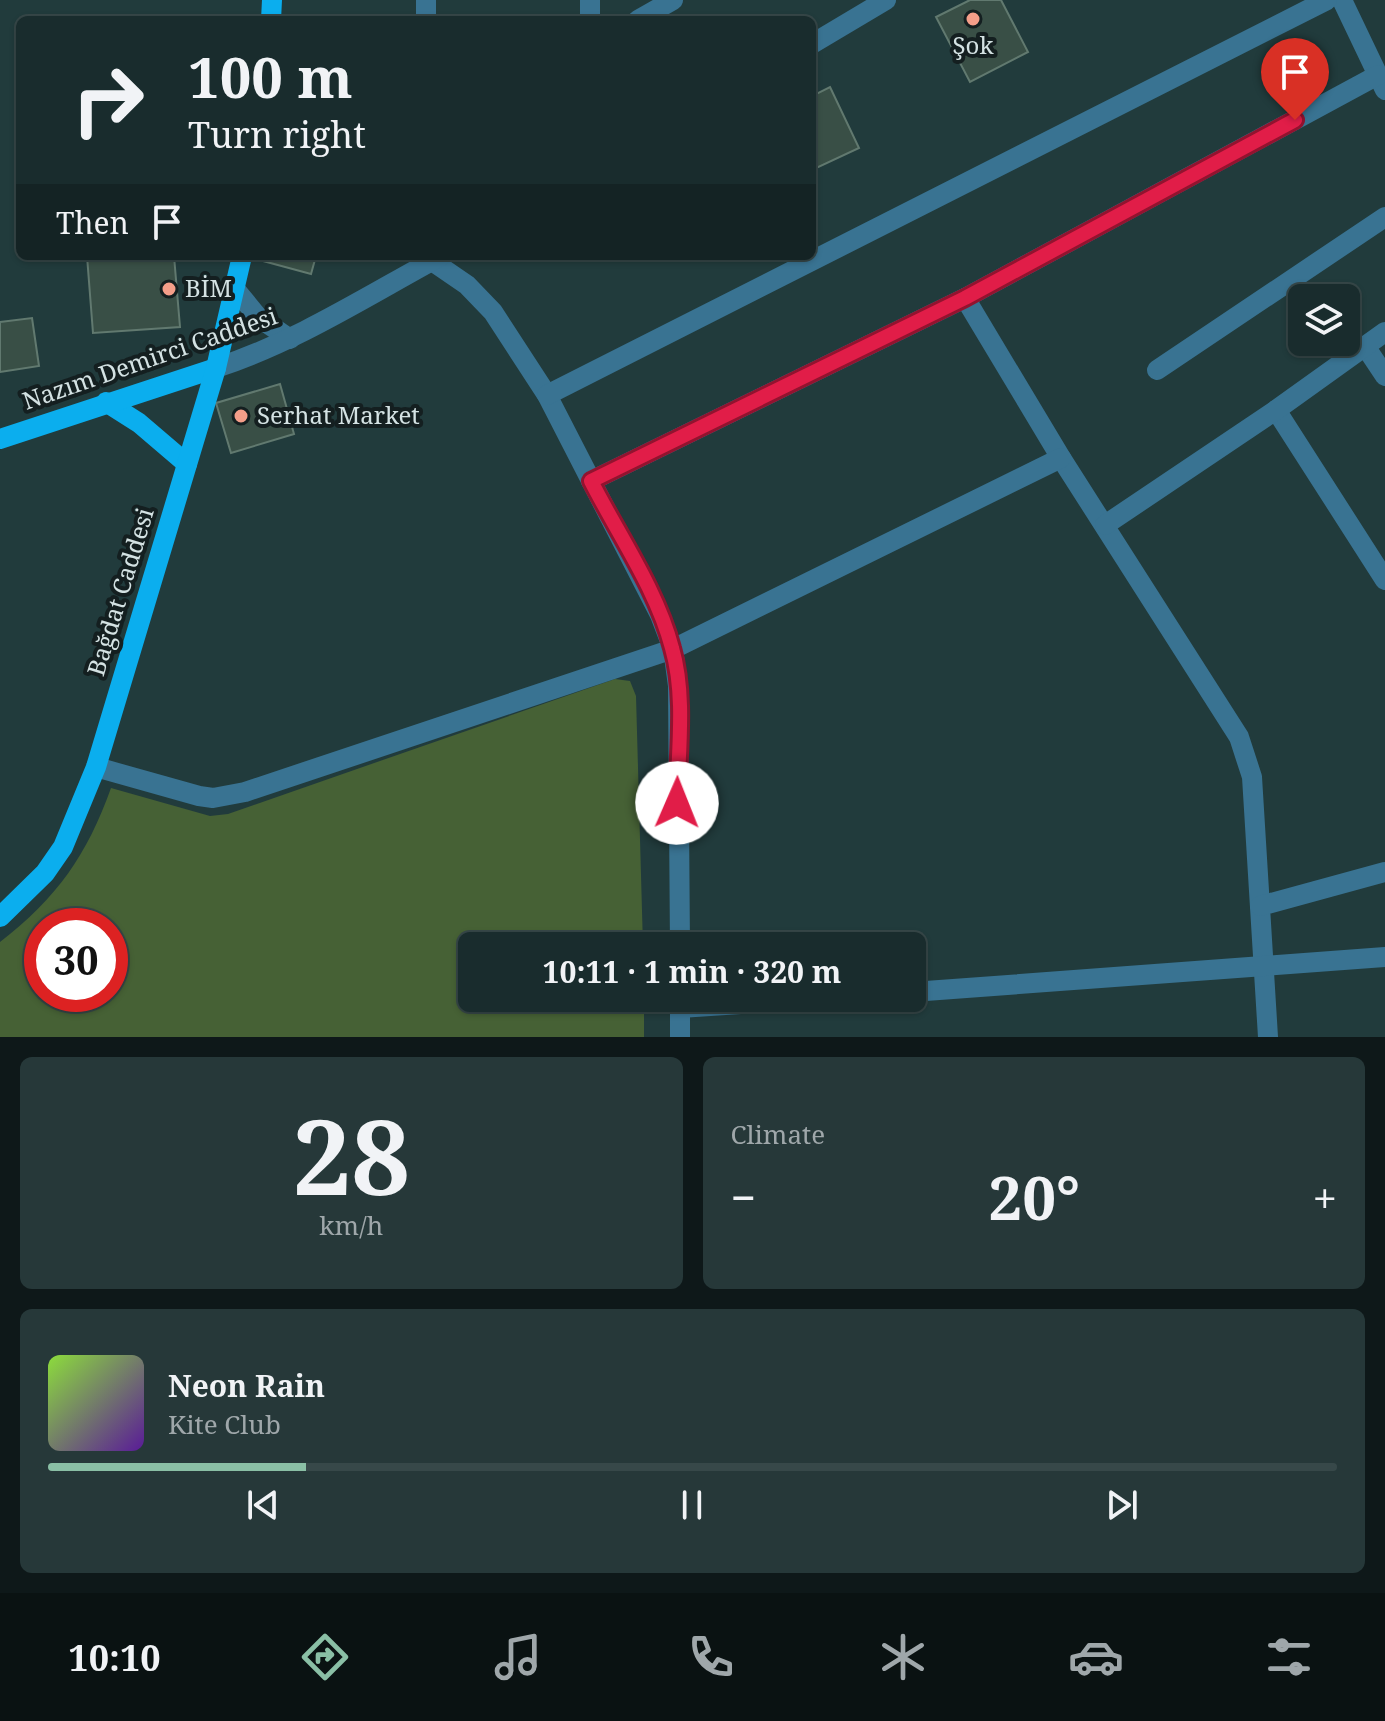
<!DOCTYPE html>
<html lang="en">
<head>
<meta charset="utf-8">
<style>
  body { margin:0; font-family:"Noto Serif",serif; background:#263839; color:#f1f3f6; height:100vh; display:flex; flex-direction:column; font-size:30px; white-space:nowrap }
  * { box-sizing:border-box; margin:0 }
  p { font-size:26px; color:#9fa7aa }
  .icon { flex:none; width:44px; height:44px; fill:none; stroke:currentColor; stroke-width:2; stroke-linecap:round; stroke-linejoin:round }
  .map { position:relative; height:1037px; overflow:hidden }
  .panel { display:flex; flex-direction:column; gap:20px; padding:20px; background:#0e1819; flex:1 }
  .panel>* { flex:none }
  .top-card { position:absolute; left:16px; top:16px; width:800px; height:244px; border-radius:12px; box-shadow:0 2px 6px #0004,0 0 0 2px #374849; background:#192c2d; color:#f1f3f6; overflow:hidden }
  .tools { position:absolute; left:1288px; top:284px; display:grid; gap:16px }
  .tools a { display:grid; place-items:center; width:72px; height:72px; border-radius:12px; background:#192c2d; box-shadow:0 2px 6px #0004,0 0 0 2px #374849; font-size:40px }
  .speed { position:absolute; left:24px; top:908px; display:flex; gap:16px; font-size:40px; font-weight:700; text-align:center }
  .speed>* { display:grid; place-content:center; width:104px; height:104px; border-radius:50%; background:#192c2d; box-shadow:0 2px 6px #0004,0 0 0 2px #374849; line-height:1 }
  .speed .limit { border:12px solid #d22; background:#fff; color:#111 }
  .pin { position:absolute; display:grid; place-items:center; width:68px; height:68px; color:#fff; margin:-82px -34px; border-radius:50% 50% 50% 0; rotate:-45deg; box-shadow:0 0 8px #0007 }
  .pin .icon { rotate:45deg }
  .me { position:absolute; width:88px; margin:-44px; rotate:1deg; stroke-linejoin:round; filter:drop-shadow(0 0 6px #0008) }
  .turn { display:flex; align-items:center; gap:28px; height:168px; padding:0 40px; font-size:36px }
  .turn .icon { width:104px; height:104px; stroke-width:2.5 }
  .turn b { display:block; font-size:56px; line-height:68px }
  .then { display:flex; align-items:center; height:76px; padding:0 40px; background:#0003; gap:16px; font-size:30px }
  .big { font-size:60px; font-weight:700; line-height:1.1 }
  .panel .card { flex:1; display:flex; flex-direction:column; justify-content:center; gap:12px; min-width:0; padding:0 28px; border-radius:12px; background:#263839 }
  .panel .dial { align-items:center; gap:0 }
  .dial b { font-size:104px; line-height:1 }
  .song { display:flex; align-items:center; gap:24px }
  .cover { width:96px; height:96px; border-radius:12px; background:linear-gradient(135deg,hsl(90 70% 55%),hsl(270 70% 35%)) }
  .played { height:8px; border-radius:4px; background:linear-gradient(90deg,#8abfa5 20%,#374849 20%) }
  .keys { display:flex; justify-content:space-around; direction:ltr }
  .heat { display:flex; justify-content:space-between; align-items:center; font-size:44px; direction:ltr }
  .panel .tiles { flex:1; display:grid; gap:20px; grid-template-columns:1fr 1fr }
  .card:last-child { grid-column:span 2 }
  .trip { position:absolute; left:458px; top:932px; width:468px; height:80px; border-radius:12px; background:#192c2d; box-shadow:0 2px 6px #0004,0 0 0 2px #374849; font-weight:700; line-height:80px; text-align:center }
  .menu { display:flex; height:128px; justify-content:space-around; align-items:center; background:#0a1212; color:#9fa7aa }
  .menu .icon { width:56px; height:56px }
  .menu .selected { color:#8abfa5 }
  .menu b { font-size:36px; color:#f1f3f6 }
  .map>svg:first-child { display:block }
  .green { fill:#466135; fill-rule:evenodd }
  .building { fill:#394f46; stroke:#61796f; stroke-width:2 }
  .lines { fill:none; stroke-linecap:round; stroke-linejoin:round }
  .minor { stroke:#397392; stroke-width:20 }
  .major { stroke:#0baeee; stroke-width:20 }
  .route-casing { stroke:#92132f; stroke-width:20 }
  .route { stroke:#e11d48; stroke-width:14 }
  .poi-dot { fill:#f49e89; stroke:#141f20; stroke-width:3 }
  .labels { text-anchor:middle; stroke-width:8; stroke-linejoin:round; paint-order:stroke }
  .poi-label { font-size:24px; fill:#d4e2e3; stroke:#141f20; text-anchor:start }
  .street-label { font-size:24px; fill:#d4e2e3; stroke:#141f20 }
</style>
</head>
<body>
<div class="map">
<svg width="1385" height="1037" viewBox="0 0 1385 1037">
  <rect width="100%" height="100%" fill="#213b3c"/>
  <path class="green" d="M615,679L630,681L636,696L643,946H472V998H644V1037H0V942C57,898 87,855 111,788L210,816L228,814ZM42,926H110V994H42Z"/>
  <g class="building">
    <polygon points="970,0 1001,0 1028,52 970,82 936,17"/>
    <polygon points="830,87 859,148 812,170 812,96"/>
    <polygon points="87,256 174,256 180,327 93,333"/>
    <polygon points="264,256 316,256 311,274 263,261"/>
    <polygon points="32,318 39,366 0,372 0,322"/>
    <polygon points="280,384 294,434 231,453 216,403"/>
  </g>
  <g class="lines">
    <g class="minor">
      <polyline points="426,0 426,20"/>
      <polyline points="590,0 590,20"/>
      <polyline points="1342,0 1385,90"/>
      <polyline points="638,20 673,0"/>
      <polyline points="812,44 886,0"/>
      <polyline points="432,256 432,261 467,285 493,312 547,395 660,615 673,649 678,686 680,946"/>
      <polyline points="235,289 258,317 290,339"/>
      <polyline points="965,298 1061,458 1239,737 1252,777 1268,1037"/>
      <polyline points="1365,346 1385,376"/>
      <path d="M216,368C296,342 367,296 441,256"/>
      <polyline points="1157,370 1385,217"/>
      <polyline points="547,395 1327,0"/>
      <polyline points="1276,410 1385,580"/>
      <polyline points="591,481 965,298 1378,75"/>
      <polyline points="1105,525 1276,410 1385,332"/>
      <polyline points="96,767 199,796 213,798 245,792 673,649 1061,458"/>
      <polyline points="1260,906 1385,872"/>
      <polyline points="912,992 1385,957"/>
      <polyline points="680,1008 831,998"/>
      <polyline points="680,1037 680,998"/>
    </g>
    <g class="major">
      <polyline points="271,20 272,0"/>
      <polyline points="106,402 139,423 187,464"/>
      <polyline points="0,439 216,368"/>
      <polyline points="0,917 45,873 63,847 96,767 216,368 242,256"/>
    </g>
  </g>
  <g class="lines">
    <g class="route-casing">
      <path id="route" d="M677,803C678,753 686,696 672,648C657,590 618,534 591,481L965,298L1295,120"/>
    </g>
    <use href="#route" class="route"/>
  </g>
  <g class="poi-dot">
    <circle cx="973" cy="19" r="8"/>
    <circle cx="169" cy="289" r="8"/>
    <circle cx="241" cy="416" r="8"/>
  </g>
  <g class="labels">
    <g class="poi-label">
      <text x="973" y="54" text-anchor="middle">Şok</text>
      <text x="185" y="297">BİM</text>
      <text x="257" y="424">Serhat Market</text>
    </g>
    <g class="street-label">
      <text transform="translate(150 359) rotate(-19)" y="8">Nazım Demirci Caddesi</text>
      <text transform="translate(121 592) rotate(-73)" y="8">Bağdat Caddesi</text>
    </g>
  </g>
</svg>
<div class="tools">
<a><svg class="icon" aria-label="layers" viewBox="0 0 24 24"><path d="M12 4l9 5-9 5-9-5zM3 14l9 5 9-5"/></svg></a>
</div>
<div class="speed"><div class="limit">30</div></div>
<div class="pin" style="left:1295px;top:120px;background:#d93025"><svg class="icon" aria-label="arrive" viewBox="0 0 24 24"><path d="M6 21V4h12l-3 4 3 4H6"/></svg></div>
<svg class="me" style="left:677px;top:803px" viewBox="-20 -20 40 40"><circle r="19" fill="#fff"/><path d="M0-13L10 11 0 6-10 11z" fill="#e11d48"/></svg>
<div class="trip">10:11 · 1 min · 320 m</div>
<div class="top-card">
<div class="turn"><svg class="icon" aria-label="right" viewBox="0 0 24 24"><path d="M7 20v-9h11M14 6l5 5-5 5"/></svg><div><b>100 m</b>Turn right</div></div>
<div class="then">Then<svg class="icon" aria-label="arrive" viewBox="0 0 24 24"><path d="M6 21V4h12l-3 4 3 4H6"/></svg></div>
</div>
</div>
<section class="panel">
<div class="tiles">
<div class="card dial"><b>28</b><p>km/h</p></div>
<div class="card"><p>Climate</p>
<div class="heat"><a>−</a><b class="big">20°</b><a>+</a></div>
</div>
<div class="card">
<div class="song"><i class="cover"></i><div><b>Neon Rain</b><p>Kite Club</p></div></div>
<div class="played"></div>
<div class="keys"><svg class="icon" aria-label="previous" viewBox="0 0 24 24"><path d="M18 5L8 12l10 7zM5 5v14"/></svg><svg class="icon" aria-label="pause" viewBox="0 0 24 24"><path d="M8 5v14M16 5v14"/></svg><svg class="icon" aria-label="next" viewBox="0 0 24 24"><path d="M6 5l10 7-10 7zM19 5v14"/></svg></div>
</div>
</div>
</section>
<nav class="menu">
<b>10:10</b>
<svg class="icon selected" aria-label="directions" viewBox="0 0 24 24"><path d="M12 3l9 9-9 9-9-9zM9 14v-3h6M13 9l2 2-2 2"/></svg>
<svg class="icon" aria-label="music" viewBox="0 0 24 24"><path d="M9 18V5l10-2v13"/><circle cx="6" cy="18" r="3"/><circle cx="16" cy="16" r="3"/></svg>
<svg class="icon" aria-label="phone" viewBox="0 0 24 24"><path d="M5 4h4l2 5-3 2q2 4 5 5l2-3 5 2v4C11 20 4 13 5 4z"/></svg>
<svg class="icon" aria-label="climate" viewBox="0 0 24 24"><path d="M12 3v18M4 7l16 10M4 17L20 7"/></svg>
<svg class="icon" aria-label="car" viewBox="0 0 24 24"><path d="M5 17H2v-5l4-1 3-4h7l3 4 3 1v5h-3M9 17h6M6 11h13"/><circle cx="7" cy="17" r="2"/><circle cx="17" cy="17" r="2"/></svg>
<svg class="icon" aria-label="filters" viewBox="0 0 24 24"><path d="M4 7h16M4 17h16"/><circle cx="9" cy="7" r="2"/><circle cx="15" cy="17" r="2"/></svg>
</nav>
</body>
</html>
